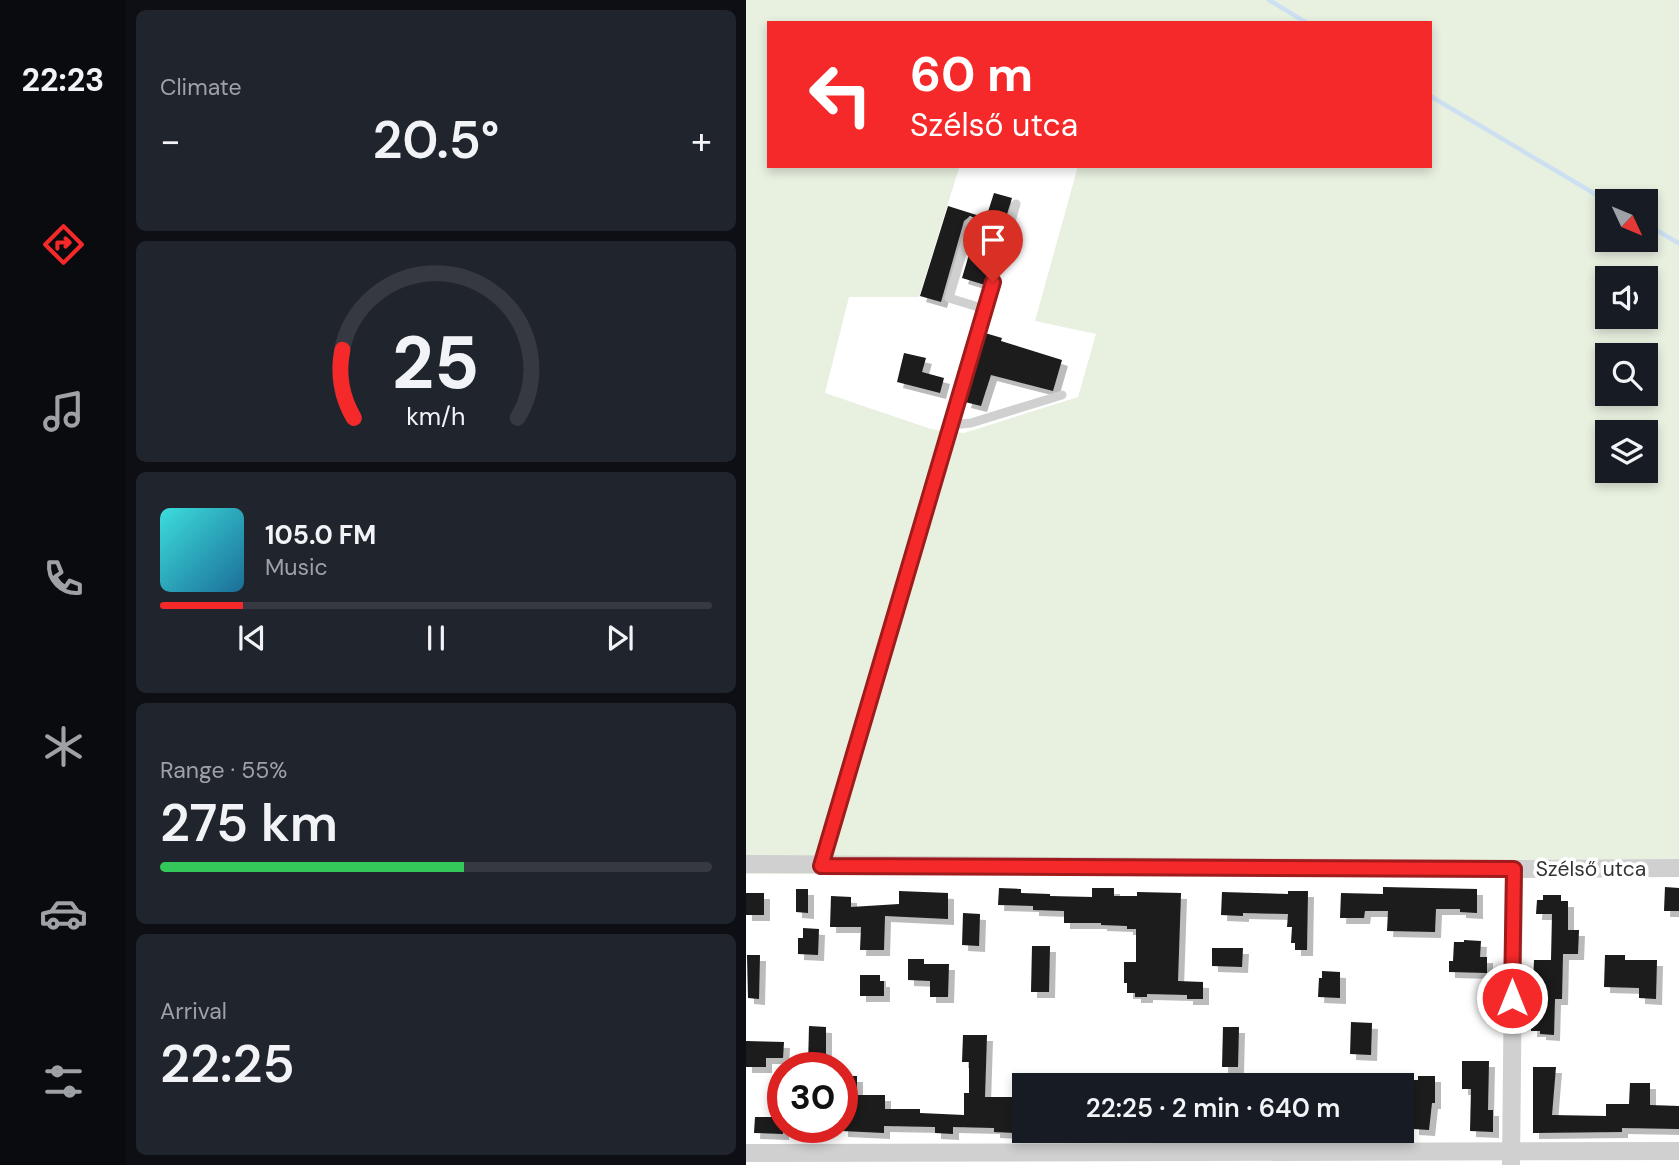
<!DOCTYPE html>
<html lang="en">
<head>
<meta charset="utf-8">
<style>
  body { margin:0; font-family:"DM Sans",sans-serif; background:#20242c; color:#f1f3f6; height:100vh; display:flex; flex-direction:column; font-size:26px; white-space:nowrap }
  * { box-sizing:border-box; margin:0 }
  p { font-size:23px; color:#9ea1a6 }
  .icon { flex:none; width:38px; height:38px; fill:none; stroke:currentColor; stroke-width:2; stroke-linecap:round; stroke-linejoin:round }
  .map { position:relative; flex:1; overflow:hidden }
  .details { display:flex; flex-direction:column; gap:10px; padding:10px; background:#0d0f14; width:620px }
  .details>* { flex:none }
  .hud { position:absolute; left:21px; top:21px; width:665px; height:147px; border-radius:0px; box-shadow:0 4px 10px #0003; background:#f6292a; color:#fff; overflow:hidden }
  .needle { width:46px; rotate:134deg }
  .fabs { position:absolute; left:849px; top:189px; display:grid; gap:14px }
  .fabs a { display:grid; place-items:center; width:63px; height:63px; border-radius:0px; background:#171b24; box-shadow:0 4px 10px #0003; font-size:35px }
  .speed { position:absolute; left:21px; top:1052px; display:flex; gap:14px; font-size:35px; font-weight:700; text-align:center }
  .speed>* { display:grid; place-content:center; width:91px; height:91px; border-radius:50%; background:#171b24; box-shadow:0 4px 10px #0003; line-height:1 }
  .speed .limit { border:10px solid #d22; background:#fff; color:#111 }
  .pin { position:absolute; display:grid; place-items:center; width:60px; height:60px; color:#fff; margin:-72px -30px; border-radius:50% 50% 50% 0; rotate:-45deg; box-shadow:0 0 7px #0007 }
  .pin .icon { rotate:45deg }
  .me { position:absolute; width:77px; margin:-38px; rotate:0deg; stroke-linejoin:round; filter:drop-shadow(0 0 5px #0008) }
  .turn { display:flex; align-items:center; gap:24px; height:147px; padding:0 28px; font-size:32px }
  .turn .icon { width:91px; height:91px; stroke-width:2.5 }
  .turn b { display:block; font-size:49px; line-height:60px }
  .big { font-size:52px; font-weight:600; line-height:1.1 }
  .details .tile { flex:1; display:flex; flex-direction:column; justify-content:center; gap:10px; min-width:0; padding:0 24px; border-radius:10px; background:#20242c }
  .details .dial { align-items:center; gap:0 }
  .dial svg { height:182px; overflow:visible; fill:none; stroke:#363941; stroke-width:7; stroke-linecap:round; text-anchor:middle }
  .dial text { fill:#f1f3f6; stroke:none }
  .song { display:flex; align-items:center; gap:21px }
  .cover { width:84px; height:84px; border-radius:10px; background:linear-gradient(135deg,hsl(180 70% 55%),hsl(200 70% 35%)) }
  .played { height:7px; border-radius:4px; background:linear-gradient(90deg,#f6292a 15%,#363941 15%) }
  .keys { display:flex; justify-content:space-around; direction:ltr }
  .heat { display:flex; justify-content:space-between; align-items:center; font-size:38px; direction:ltr }
  .charge { height:10px; border-radius:5px; background:linear-gradient(90deg,#34c759 55%,#363941 0) }
  .trip { position:absolute; left:266px; top:1073px; width:402px; height:70px; border-radius:0px; background:#171b24; box-shadow:0 4px 10px #0003; font-weight:600; line-height:70px; text-align:center }
  main { display:flex; flex:1; min-height:0 }
  .menu { display:flex; flex-direction:column; width:126px; justify-content:space-around; align-items:center; background:#090b0e; color:#9ea1a6 }
  .menu .icon { width:49px; height:49px }
  .menu .on { color:#f6292a }
  .menu b { font-size:32px; color:#f1f3f6 }
  .map>svg:first-child { display:block }
  .green { fill:#e8f0e0; fill-rule:evenodd }
  .lines { fill:none; stroke-linecap:round; stroke-linejoin:round }
  .stream { stroke:#cce0f1; stroke-width:4.5 }
  .building { fill:#1a1a1a; filter:url(#shadow) }
  .service { stroke:#d0d0d0; stroke-width:9 }
  .minor { stroke:#d0d0d0; stroke-width:18 }
  .route-casing { stroke:#a01b1b; stroke-width:18 }
  .route { stroke:#f6292a; stroke-width:12 }
  .labels { text-anchor:middle; stroke-width:7; stroke-linejoin:round; paint-order:stroke }
  .street-label { font-size:21px; fill:#333; stroke:#fff }
</style>
</head>
<body>
<main>
<nav class="menu">
<b>22:23</b>
<svg class="icon on" aria-label="directions" viewBox="0 0 24 24"><path d="M12 3l9 9-9 9-9-9zM9 14v-3h6M13 9l2 2-2 2"/></svg>
<svg class="icon" aria-label="music" viewBox="0 0 24 24"><path d="M9 18V5l10-2v13"/><circle cx="6" cy="18" r="3"/><circle cx="16" cy="16" r="3"/></svg>
<svg class="icon" aria-label="phone" viewBox="0 0 24 24"><path d="M5 4h4l2 5-3 2q2 4 5 5l2-3 5 2v4C11 20 4 13 5 4z"/></svg>
<svg class="icon" aria-label="climate" viewBox="0 0 24 24"><path d="M12 3v18M4 7l16 10M4 17L20 7"/></svg>
<svg class="icon" aria-label="car" viewBox="0 0 24 24"><path d="M5 17H2v-5l4-1 3-4h7l3 4 3 1v5h-3M9 17h6M6 11h13"/><circle cx="7" cy="17" r="2"/><circle cx="17" cy="17" r="2"/></svg>
<svg class="icon" aria-label="filters" viewBox="0 0 24 24"><path d="M4 7h16M4 17h16"/><circle cx="9" cy="7" r="2"/><circle cx="15" cy="17" r="2"/></svg>
</nav>
<section class="details">
<div class="tile"><p>Climate</p>
<div class="heat"><a>−</a><b class="big">20.5°</b><a>+</a></div>
</div>
<div class="tile dial"><svg viewBox="0 0 100 80">
<path d="M14 69A42 42 0 1 1 86 69"/>
<path d="M14 69A42 42 0 0 1 9 39" stroke="#f6292a"/>
<text x="50" y="56" font-size="32" font-weight="700">25</text>
<text x="50" y="72" font-size="11">km/h</text>
</svg></div>
<div class="tile">
<div class="song"><i class="cover"></i><div><b>105.0 FM</b><p>Music</p></div></div>
<div class="played"></div>
<div class="keys"><svg class="icon" aria-label="previous" viewBox="0 0 24 24"><path d="M18 5L8 12l10 7zM5 5v14"/></svg><svg class="icon" aria-label="pause" viewBox="0 0 24 24"><path d="M8 5v14M16 5v14"/></svg><svg class="icon" aria-label="next" viewBox="0 0 24 24"><path d="M6 5l10 7-10 7zM19 5v14"/></svg></div>
</div>
<div class="tile"><p>Range · 55%</p><b class="big">275 km</b><div class="charge"></div></div>
<div class="tile"><p>Arrival</p><b class="big">22:25</b></div>
</section>
<div class="map">
<svg width="934" height="1165" viewBox="0 0 934 1165">
  <defs>
    <filter id="shadow"><feDropShadow dx="6" dy="6" stdDeviation="0" flood-color="#0004"/></filter>
  </defs>
  <rect width="100%" height="100%" fill="#fff"/>
  <path class="green" d="M0,0H933V872L0,874ZM23,23H684V166H332L289,321L350,334L332,397L218,433L185,429L79,393L103,297H173L213,168L205,166H23ZM861,201H900V240H861ZM861,278H900V317H861ZM861,355H900V394H861ZM861,432H900V471H861Z"/>
  <g class="lines">
    <g class="stream">
      <polyline points="523,0 561,23"/>
      <polyline points="684,96 861,201"/>
      <polyline points="900,224 934,244"/>
    </g>
  </g>
  <g class="building">
    <polygon points="248,193 266,198 239,285 216,278 232,224 230,219 224,216 218,221 195,302 174,296 202,206 240,218"/>
    <polygon points="239,333 256,338 255,341 316,360 307,391 245,375 235,406 219,402"/>
    <polygon points="158,353 180,358 176,372 198,378 194,393 151,382"/>
    <polygon points="637,887 731,889 731,913 714,912 714,909 690,909 689,932 641,931 642,911 619,911 618,918 594,918 595,893 637,894"/>
    <polygon points="919,887 934,888 934,911 918,911"/>
    <polygon points="253,888 275,889 275,893 304,894 304,896 346,897 346,888 368,888 368,896 391,896 391,892 435,893 432,981 457,982 457,999 441,999 441,995 401,994 401,997 389,997 389,993 381,993 381,983 378,983 378,962 390,962 390,929 381,929 381,926 355,925 355,923 318,923 318,911 287,910 287,906 252,905"/>
    <polygon points="50,889 62,889 62,913 50,912"/>
    <polygon points="153,891 202,893 202,919 139,916 138,950 114,950 115,927 84,927 85,896 105,897 105,907 153,904"/>
    <polygon points="542,891 562,891 561,950 549,950 549,943 545,943 546,927 541,927 542,914 497,913 497,916 475,915 476,892 542,894"/>
    <rect x="0" y="893" width="18" height="22"/>
    <polygon points="797,895 815,895 815,901 822,901 822,930 833,930 832,954 817,954 816,999 809,999 808,1035 794,1034 794,1031 785,1031 788,960 805,960 806,914 790,914 791,900 797,900"/>
    <polygon points="217,913 234,914 233,946 216,945"/>
    <polygon points="57,928 73,929 72,955 52,954 52,938 57,938"/>
    <polygon points="718,940 735,941 734,957 741,957 741,973 703,972 703,961 707,961 708,942 718,942"/>
    <polygon points="286,946 304,946 303,992 285,992"/>
    <polygon points="466,948 497,948 496,967 466,966"/>
    <polygon points="1,955 14,955 13,999 2,998"/>
    <polygon points="859,955 879,955 879,960 911,960 910,999 893,998 893,988 858,987"/>
    <polygon points="162,959 178,959 178,964 203,964 202,997 184,997 184,981 162,980"/>
    <polygon points="576,971 594,972 594,998 572,997 573,978 576,978"/>
    <polygon points="114,975 134,975 134,981 138,981 138,996 114,996"/>
    <polygon points="605,1022 626,1023 625,1055 604,1054"/>
    <polygon points="63,1026 80,1027 80,1067 62,1067"/>
    <polygon points="477,1027 493,1027 492,1067 476,1067"/>
    <polygon points="217,1035 241,1035 239,1097 269,1097 269,1133 248,1132 248,1128 207,1127 207,1134 189,1133 189,1127 138,1126 138,1133 96,1131 96,1076 111,1076 111,1095 139,1095 139,1109 174,1109 174,1113 218,1115 218,1093 223,1093 223,1062 216,1062"/>
    <polygon points="0,1041 38,1042 37,1058 20,1058 20,1067 0,1067"/>
    <polygon points="716,1061 743,1061 742,1110 747,1110 747,1132 724,1131 725,1089 716,1089"/>
    <polygon points="787,1067 810,1067 806,1115 860,1116 860,1104 883,1104 884,1083 904,1083 904,1105 934,1106 934,1129 876,1128 876,1132 787,1133"/>
    <polygon points="672,1076 689,1076 689,1103 686,1103 683,1130 667,1129 668,1080 672,1080"/>
    <polygon points="9,1117 37,1117 37,1134 8,1133"/>
  </g>
  <g class="lines">
    <g class="service">
      <polyline points="225,223 203,298 239,309"/>
      <polyline points="205,425 225,423 316,395"/>
      <polyline points="75,866 270,204"/>
    </g>
    <g class="minor">
      <polyline points="0,864 768,869 934,868"/>
      <polyline points="0,1153 934,1151"/>
      <polyline points="765,1165 768,869"/>
    </g>
  </g>
  <g class="lines">
    <g class="route-casing">
      <polyline id="route" points="247,282 75,866 768,869 766,998"/>
    </g>
    <use href="#route" class="route"/>
  </g>
  <g class="labels">
    <g class="street-label">
      <text x="845" y="876">Szélső utca</text>
    </g>
  </g>
</svg>
<div class="fabs">
<a><svg class="needle" viewBox="-14 -14 28 28"><path d="M0-13l5 13h-10z" fill="#e53935"/><path d="M0 13l5-13h-10z" fill="#9ea1a6"/></svg></a>
<a><svg class="icon" aria-label="sound" viewBox="0 0 24 24"><path d="M4 9h4l5-4v14l-5-4H4zM17 9q2 3 0 6"/></svg></a>
<a><svg class="icon" aria-label="search" viewBox="0 0 24 24"><circle cx="10" cy="10" r="6"/><path d="M15 15l6 6"/></svg></a>
<a><svg class="icon" aria-label="layers" viewBox="0 0 24 24"><path d="M12 4l9 5-9 5-9-5zM3 14l9 5 9-5"/></svg></a>
</div>
<div class="speed"><div class="limit">30</div></div>
<div class="pin" style="left:247px;top:282px;background:#d93025"><svg class="icon" aria-label="arrive" viewBox="0 0 24 24"><path d="M6 21V4h12l-3 4 3 4H6"/></svg></div>
<svg class="me" style="left:766px;top:998px" viewBox="-20 -20 40 40"><circle r="17" fill="#f6292a" stroke="#fff" stroke-width="3"/><path d="M0-11L8 9 0 5-8 9z" fill="#fff"/></svg>
<div class="trip">22:25 · 2 min · 640 m</div>
<div class="hud">
<div class="turn"><svg class="icon" aria-label="left" viewBox="0 0 24 24"><path d="M17 20v-9H6M10 6l-5 5 5 5"/></svg><div><b>60 m</b>Szélső utca</div></div>
</div>
</div>
</main>
</body>
</html>
